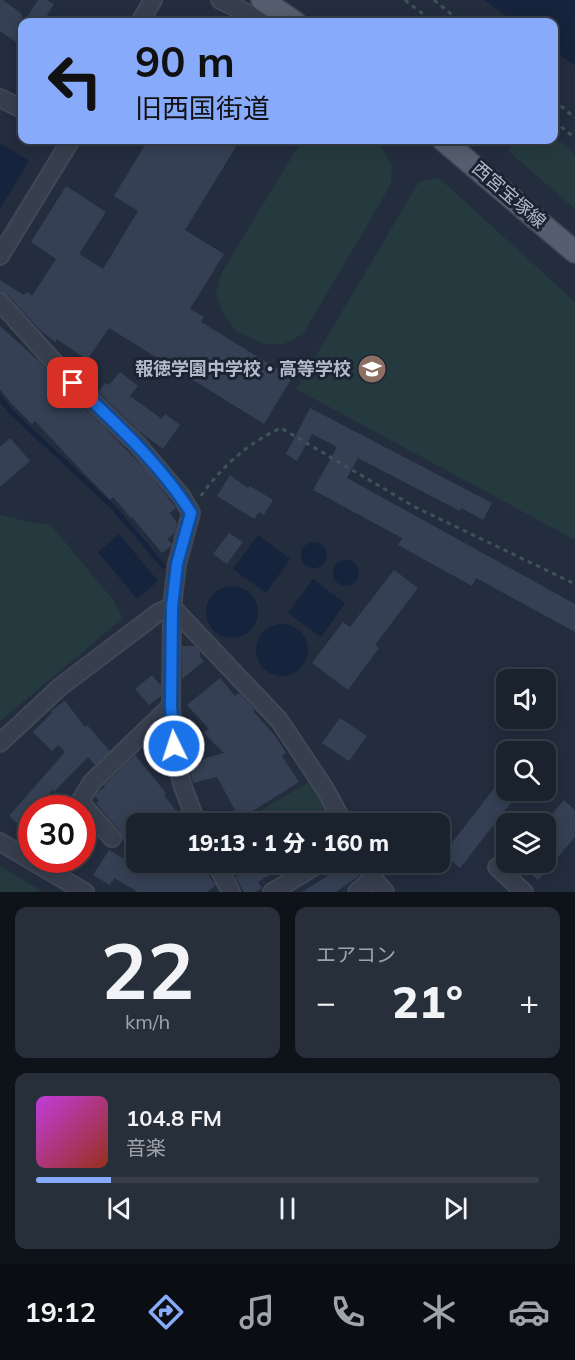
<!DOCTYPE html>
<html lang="ja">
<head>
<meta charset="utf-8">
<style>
  body { margin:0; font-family:Mulish,"Noto Sans JP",sans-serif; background:#272f3a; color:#f1f3f6; height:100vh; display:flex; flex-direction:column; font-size:22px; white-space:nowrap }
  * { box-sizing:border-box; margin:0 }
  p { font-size:20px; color:#9fa4aa }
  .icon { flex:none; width:33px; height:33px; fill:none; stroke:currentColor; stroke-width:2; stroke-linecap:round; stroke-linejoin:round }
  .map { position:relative; height:892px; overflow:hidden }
  .panel { display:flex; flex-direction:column; gap:15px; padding:15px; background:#0e1319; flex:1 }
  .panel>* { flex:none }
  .hud { position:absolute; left:18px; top:18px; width:540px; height:126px; border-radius:12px; box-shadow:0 3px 15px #0003,0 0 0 2px #383f4a; background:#87aafa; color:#111; overflow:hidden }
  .tools { position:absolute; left:496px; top:669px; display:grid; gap:12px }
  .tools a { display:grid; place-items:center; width:60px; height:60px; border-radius:12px; background:#1a222e; box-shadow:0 3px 15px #0003,0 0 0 2px #383f4a; font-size:30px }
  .speed { position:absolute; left:18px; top:795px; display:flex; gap:12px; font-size:30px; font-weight:700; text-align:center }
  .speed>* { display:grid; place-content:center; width:78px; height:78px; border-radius:50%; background:#1a222e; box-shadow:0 3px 15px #0003,0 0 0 2px #383f4a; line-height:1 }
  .speed .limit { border:9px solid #d22; background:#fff; color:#111 }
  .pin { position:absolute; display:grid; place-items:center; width:51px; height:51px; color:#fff; margin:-26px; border-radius:12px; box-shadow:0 3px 9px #0006 }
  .me { position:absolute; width:66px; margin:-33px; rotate:356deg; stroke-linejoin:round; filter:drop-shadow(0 0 4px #0008) }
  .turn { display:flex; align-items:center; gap:21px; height:126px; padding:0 18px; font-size:27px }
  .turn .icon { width:78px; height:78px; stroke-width:2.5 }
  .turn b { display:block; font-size:42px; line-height:51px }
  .big { font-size:45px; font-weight:800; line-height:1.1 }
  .panel .tile { flex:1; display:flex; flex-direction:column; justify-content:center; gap:9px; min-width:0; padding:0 21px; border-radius:12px; background:#272f3a }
  .panel .dial { align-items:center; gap:0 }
  .dial b { font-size:78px; line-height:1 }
  .song { display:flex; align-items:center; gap:18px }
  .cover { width:72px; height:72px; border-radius:9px; background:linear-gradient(135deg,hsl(290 70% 55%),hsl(10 70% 35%)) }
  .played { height:6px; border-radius:3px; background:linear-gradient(90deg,#87aafa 15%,#383f4a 15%) }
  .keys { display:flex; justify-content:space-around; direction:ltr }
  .heat { display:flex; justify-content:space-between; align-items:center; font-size:33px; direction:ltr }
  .panel .tiles { flex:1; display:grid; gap:15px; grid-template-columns:1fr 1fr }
  .tile:last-child { grid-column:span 2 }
  .trip { position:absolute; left:126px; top:813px; width:324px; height:60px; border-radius:12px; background:#1a222e; box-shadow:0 3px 15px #0003,0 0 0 2px #383f4a; font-weight:800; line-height:60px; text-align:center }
  .tabs { display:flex; height:96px; justify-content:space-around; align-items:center; background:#0a0e12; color:#9fa4aa }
  .tabs .icon { width:42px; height:42px }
  .tabs .on { color:#87aafa }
  .tabs b { font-size:27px; color:#f1f3f6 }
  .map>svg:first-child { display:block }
  .green { fill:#253a3f }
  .water { fill:#16233c }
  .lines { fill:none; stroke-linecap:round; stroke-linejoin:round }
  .stream { stroke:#16233c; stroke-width:5 }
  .building { fill:#354054 }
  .minor-casing { stroke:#404857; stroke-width:20 }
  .major-casing { stroke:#404857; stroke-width:24 }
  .path { stroke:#3e5357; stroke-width:3; stroke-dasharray:4.5 4.5; stroke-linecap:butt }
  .minor { stroke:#373f4e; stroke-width:16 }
  .major { stroke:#555e6e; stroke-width:21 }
  .route-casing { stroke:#114b97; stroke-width:15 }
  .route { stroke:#1a73e8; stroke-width:10 }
  .labels { text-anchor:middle; stroke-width:6; stroke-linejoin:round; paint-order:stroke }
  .street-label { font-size:18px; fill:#b3bac9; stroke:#1c2433 }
  .poi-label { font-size:18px; font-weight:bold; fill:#b3bac9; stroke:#1c2433; text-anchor:end }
</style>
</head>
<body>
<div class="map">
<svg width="575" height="892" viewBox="0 0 575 892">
  <rect width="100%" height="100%" fill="#232d3e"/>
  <g class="green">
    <polygon points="554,136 575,155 575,209 507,150 516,140 554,140"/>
    <polygon points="302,140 378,140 392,166 391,183 383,198 303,334 284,344 263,344 236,331 222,312 216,293 221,274"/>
    <polygon points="439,178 575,302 575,540 296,389 419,182"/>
    <polygon points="0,515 35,523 50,524 113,600 123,618 0,721"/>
    <polygon points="309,782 327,811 308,823 239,823"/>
    <polygon points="0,866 43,892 0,892"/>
  </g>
  <g class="water">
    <polygon points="484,0 575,0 575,66 554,50 554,22 515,22"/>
    <polygon points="0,143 29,161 0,209"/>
    <polygon points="119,534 158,581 137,599 98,552"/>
    <polygon points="258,535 290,559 266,593 233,569"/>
    <circle cx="314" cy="555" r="13"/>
    <circle cx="346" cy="573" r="13"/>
    <polygon points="313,579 345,603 321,637 288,613"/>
    <circle cx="232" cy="612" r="26"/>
    <circle cx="282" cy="650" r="26"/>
  </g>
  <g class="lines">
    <polyline class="stream" points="0,398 12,413 114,508 163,566"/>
  </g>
  <g class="building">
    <polygon points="0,0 3,0 22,14 22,46 0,31"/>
    <polygon points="38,0 47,0 54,4 43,22 24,22"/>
    <polygon points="148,140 240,140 185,230 224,254 190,309 204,317 201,322 292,378 264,424 109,328 87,360 57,339 55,342 40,330 8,295 0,292 0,280 24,295 28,292 32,296 56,259 31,242 66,186 106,212 79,254 103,269 138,211 114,196"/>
    <polygon points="0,326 39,361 48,371 47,372 66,391 106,429 148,472 176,508 170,513 177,523 175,533 167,539 172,544 171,546 162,553 132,517 131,518 113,497 110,500 80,469 35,421 32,424 10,402 0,389"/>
    <polygon points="120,372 138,386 130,396 162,419 165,414 180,425 163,449 140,432 98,392 105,383 109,385"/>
    <polygon points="310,408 492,503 483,520 461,508 460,511 358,458 347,478 575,604 575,632 476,578 472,586 398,545 402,538 313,490 337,447 312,434 297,461 286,454"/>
    <polygon points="10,438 30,461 0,487 0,447"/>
    <polygon points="230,475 248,488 250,486 273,500 264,515 259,512 254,519 217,496"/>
    <polygon points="229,533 243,542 227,564 213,554"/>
    <polygon points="394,570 418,588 375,645 379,648 348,690 312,663 343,622 350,627"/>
    <polygon points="182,646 195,646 200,651 200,657 204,661 182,679"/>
    <polygon points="152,675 161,686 161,696 149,705 135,689"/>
    <polygon points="220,678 235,696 239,693 255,710 253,711 276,737 286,753 282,756 299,782 240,819 217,777 193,783 188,763 224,753 204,733 209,729 187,705"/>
    <polygon points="65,701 85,727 87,725 110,751 95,765 88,757 54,792 52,790 36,808 32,808 32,813 20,826 9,816 65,752 58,745 52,751 33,732 52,713 51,711"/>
    <polygon points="340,718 367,736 349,761 322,743"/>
    <polygon points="135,755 166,793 164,795 186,824 136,824 136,856 122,839 120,831 96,803 99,801 95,796 98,792 105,787 104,785"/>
    <polygon points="507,772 507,790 521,790 460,868 443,854"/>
    <polygon points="564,800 575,810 575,837 538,880 518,862 546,862 546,821"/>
    <polygon points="109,850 151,875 141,862 164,862 170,870 179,862 198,862 216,885 207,892 138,892 114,878 110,885 93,875"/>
    <polygon points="259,862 292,862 258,882 262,888 255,892 244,892 235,877"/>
    <polygon points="351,863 359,876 336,892 302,892 331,874 331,876"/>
  </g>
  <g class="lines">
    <g class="minor-casing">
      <g id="minor">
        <polyline points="220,0 266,22"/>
        <polyline points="140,22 153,0"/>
        <polyline points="0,98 22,109"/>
        <polyline points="0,256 71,140"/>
        <polyline points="0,302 73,383 138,445 182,497 191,513 177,564 172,607 171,706 174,746 182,784 197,824"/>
        <polyline points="0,743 60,687 159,612 172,607 279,720 325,789 344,824"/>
        <polyline points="80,802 112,838"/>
        <polyline points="76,808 92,782 171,706"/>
        <polyline points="0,842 85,892"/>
        <polyline points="215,862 231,892"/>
        <polyline points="365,862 373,878 385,892"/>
        <polyline points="497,867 524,892"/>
        <polyline points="272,892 322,862"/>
        <polyline points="357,892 373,878"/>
      </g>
    </g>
    <g class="major-casing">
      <g id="major">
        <polyline points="262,0 295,22"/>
        <polyline points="443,140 575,252"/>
      </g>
    </g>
    <g class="path">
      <polyline points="405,0 433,22"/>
      <polyline points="434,0 461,22"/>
      <polyline points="554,100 575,118"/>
      <polyline points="554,121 575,138"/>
      <path d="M201,496C220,468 249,442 281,428L415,507L575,584"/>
    </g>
    <use href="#minor" class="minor"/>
    <use href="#major" class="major"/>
  </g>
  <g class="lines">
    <g class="route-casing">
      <path id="route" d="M73,383C116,424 160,463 191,513L177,564L172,607L171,706L174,746"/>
    </g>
    <use href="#route" class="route"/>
  </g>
  <defs>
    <g id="school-disc" transform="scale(1.5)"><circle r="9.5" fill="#8d6e63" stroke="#1c2433"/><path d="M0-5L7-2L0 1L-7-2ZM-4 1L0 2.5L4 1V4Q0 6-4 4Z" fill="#fff"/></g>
  </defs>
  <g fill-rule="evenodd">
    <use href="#school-disc" x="372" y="369"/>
  </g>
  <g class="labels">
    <g class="street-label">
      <text transform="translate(509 195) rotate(41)" y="6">西宮宝塚線</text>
    </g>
    <g class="poi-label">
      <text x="351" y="375">報徳学園中学校・高等学校</text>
    </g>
  </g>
</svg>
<div class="tools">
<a><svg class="icon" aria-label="sound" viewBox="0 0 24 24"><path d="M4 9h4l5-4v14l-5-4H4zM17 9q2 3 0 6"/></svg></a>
<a><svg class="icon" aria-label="search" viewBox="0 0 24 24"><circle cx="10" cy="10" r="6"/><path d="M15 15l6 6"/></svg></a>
<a><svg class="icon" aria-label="layers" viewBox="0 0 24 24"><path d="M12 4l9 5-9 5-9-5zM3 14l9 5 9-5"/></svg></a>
</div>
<div class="speed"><div class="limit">30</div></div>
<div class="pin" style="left:73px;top:383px;background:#d93025"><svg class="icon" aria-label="arrive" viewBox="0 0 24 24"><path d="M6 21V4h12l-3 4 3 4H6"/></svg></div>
<svg class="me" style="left:174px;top:746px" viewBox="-20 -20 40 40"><circle r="17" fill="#1a73e8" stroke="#fff" stroke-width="3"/><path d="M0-11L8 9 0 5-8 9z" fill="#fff"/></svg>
<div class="trip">19:13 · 1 分 · 160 m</div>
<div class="hud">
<div class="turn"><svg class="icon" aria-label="left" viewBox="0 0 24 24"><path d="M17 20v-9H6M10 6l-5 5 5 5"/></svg><div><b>90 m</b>旧西国街道</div></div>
</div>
</div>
<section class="panel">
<div class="tiles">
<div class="tile dial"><b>22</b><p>km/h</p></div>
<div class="tile"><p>エアコン</p>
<div class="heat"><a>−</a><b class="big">21°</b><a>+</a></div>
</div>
<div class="tile">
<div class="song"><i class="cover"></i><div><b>104.8 FM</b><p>音楽</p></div></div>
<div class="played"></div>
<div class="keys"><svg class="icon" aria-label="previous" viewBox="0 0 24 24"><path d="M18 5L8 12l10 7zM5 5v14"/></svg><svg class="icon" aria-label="pause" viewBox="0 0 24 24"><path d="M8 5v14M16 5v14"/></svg><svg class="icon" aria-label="next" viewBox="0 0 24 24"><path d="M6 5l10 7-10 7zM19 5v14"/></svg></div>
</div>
</div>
</section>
<nav class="tabs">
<b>19:12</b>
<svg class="icon on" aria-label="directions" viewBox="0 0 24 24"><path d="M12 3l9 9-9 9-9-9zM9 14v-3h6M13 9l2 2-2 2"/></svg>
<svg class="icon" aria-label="music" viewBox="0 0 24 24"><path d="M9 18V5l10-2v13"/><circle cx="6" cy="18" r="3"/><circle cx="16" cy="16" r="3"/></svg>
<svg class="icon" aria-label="phone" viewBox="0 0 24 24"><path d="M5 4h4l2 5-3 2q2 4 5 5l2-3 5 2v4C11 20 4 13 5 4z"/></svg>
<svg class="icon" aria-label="climate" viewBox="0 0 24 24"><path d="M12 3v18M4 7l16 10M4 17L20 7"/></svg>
<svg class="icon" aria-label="car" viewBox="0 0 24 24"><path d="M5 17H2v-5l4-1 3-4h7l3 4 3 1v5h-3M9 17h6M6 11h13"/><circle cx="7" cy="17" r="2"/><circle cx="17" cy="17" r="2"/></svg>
</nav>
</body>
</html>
